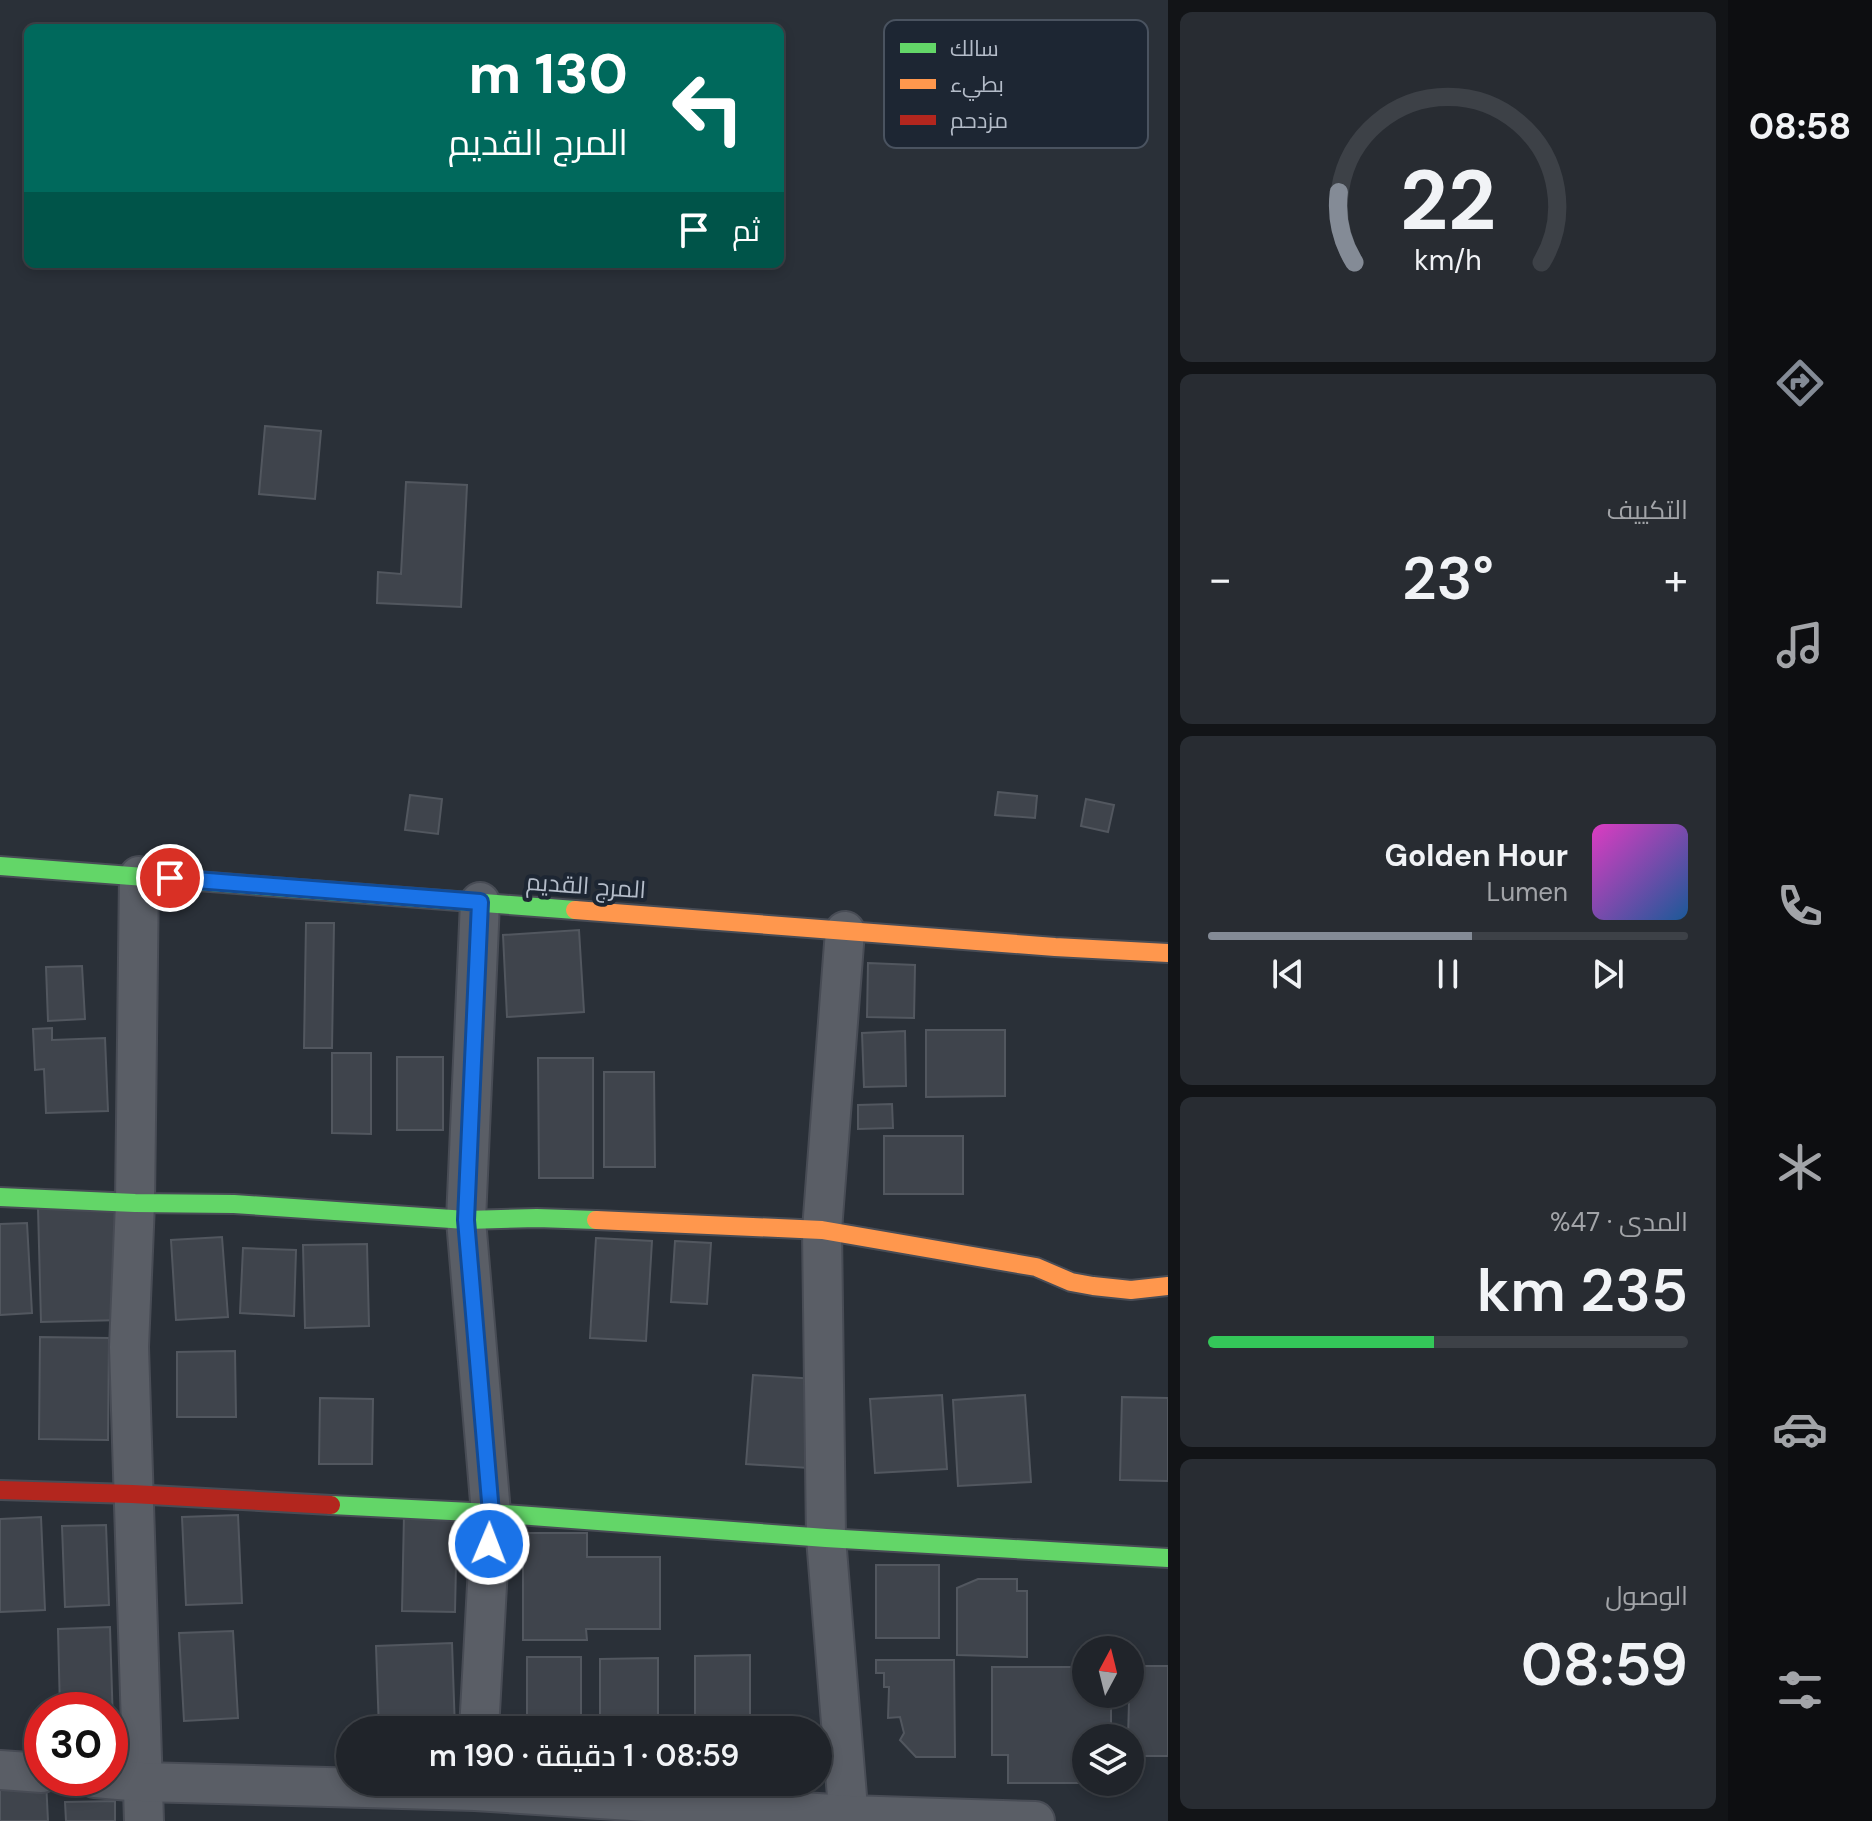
<!DOCTYPE html>
<html lang="ar">
<head>
<meta charset="utf-8">
<style>
  body { margin:0; font-family:"DM Sans",Cairo,sans-serif; background:#282c32; color:#f1f3f6; direction:rtl; height:100vh; display:flex; flex-direction:column; font-size:30px; white-space:nowrap }
  * { box-sizing:border-box; margin:0 }
  p { font-size:26px; color:#a2a4a8 }
  .icon { flex:none; width:44px; height:44px; fill:none; stroke:currentColor; stroke-width:2; stroke-linecap:round; stroke-linejoin:round }
  .map { position:relative; flex:1; overflow:hidden; direction:ltr }
  .panel { display:flex; flex-direction:column; gap:12px; padding:12px; background:#121417; width:560px }
  .panel>* { flex:none }
  .guide { position:absolute; left:24px; top:24px; width:760px; height:244px; border-radius:12px; box-shadow:0 4px 12px #0003,0 0 0 2px #3d4147; direction:rtl; background:#00695c; color:#fff; overflow:hidden }
  .needle { width:52px; rotate:7deg }
  .tools { position:absolute; left:1072px; top:1636px; display:grid; gap:16px }
  .tools a { display:grid; place-items:center; width:72px; height:72px; border-radius:50%; background:#20242a; box-shadow:0 4px 12px #0003,0 0 0 2px #3d4147; font-size:40px }
  .speed { position:absolute; left:24px; top:1692px; display:flex; gap:16px; font-size:40px; font-weight:700; text-align:center }
  .speed>* { display:grid; place-content:center; width:104px; height:104px; border-radius:50%; background:#20242a; box-shadow:0 4px 12px #0003,0 0 0 2px #3d4147; line-height:1 }
  .speed .limit { border:12px solid #d22; background:#fff; color:#111 }
  .pin { position:absolute; display:grid; place-items:center; width:68px; height:68px; color:#fff; margin:-34px; border:4px solid #fff; border-radius:50%; box-shadow:0 2px 8px #0007 }
  .me { position:absolute; width:88px; margin:-44px; rotate:1deg; stroke-linejoin:round; filter:drop-shadow(0 0 6px #0008) }
  .turn { display:flex; align-items:center; gap:28px; height:168px; padding:0 24px; font-size:36px }
  .turn .icon { width:104px; height:104px; stroke-width:2.5 }
  .turn b { display:block; font-size:56px; line-height:68px }
  .then { display:flex; align-items:center; height:76px; padding:0 24px; background:#0003; gap:16px; font-size:30px }
  .big { font-size:60px; font-weight:600; line-height:1.1 }
  .panel .tile { flex:1; display:flex; flex-direction:column; justify-content:center; gap:12px; min-width:0; padding:0 28px; border-radius:12px; background:#282c32 }
  .panel .dial { align-items:center; gap:0 }
  .dial svg { height:208px; overflow:visible; fill:none; stroke:#3d4147; stroke-width:7; stroke-linecap:round; text-anchor:middle }
  .dial text { fill:#f1f3f6; stroke:none }
  .song { display:flex; align-items:center; gap:24px }
  .cover { width:96px; height:96px; border-radius:12px; background:linear-gradient(135deg,hsl(310 70% 55%),hsl(210 70% 35%)) }
  .played { height:8px; border-radius:4px; background:linear-gradient(90deg,#848b96 55%,#3d4147 55%) }
  .keys { display:flex; justify-content:space-around; direction:ltr }
  .heat { display:flex; justify-content:space-between; align-items:center; font-size:44px; direction:ltr }
  .charge { height:12px; border-radius:6px; background:linear-gradient(90deg,#34c759 47%,#3d4147 0) }
  .trip { position:absolute; left:336px; top:1716px; width:496px; height:80px; border-radius:40px; background:#20242a; box-shadow:0 4px 12px #0003,0 0 0 2px #3d4147; font-weight:600; line-height:80px; text-align:center; direction:rtl }
  main { display:flex; flex:1; min-height:0 }
  .menu { display:flex; flex-direction:column; width:144px; justify-content:space-around; align-items:center; background:#0d0e11; color:#a2a4a8 }
  .menu .icon { width:56px; height:56px }
  .menu .current { color:#848b96 }
  .menu b { font-size:36px; color:#f1f3f6 }
  .map>svg:first-child { display:block }
  .building { fill:#3f444c; stroke:#52575f; stroke-width:2 }
  .lines { fill:none; stroke-linecap:round; stroke-linejoin:round }
  .street-casing { stroke:#484c55; stroke-width:42 }
  .fast-casing { stroke:#484c55; stroke-width:22 }
  .slow-casing { stroke:#484c55; stroke-width:22 }
  .jam-casing { stroke:#484c55; stroke-width:22 }
  .street { stroke:#5a5e66; stroke-width:38 }
  .fast { stroke:#63d668; stroke-width:18 }
  .slow { stroke:#ff974d; stroke-width:18 }
  .jam { stroke:#b3261e; stroke-width:18 }
  .route-casing { stroke:#114b97; stroke-width:20 }
  .route { stroke:#1a73e8; stroke-width:14 }
  .labels { text-anchor:middle; stroke-width:8; stroke-linejoin:round; paint-order:stroke }
  .street-label { font-size:24px; fill:#b4bcc9; stroke:#1d2633 }
  .key { fill:#1d2633; stroke:#4a5360; stroke-width:2 }
  .key-label { font-size:22px; fill:#b4bcc9 }
</style>
</head>
<body>
<main>
<nav class="menu">
<b>08:58</b>
<svg class="icon current" aria-label="directions" viewBox="0 0 24 24"><path d="M12 3l9 9-9 9-9-9zM9 14v-3h6M13 9l2 2-2 2"/></svg>
<svg class="icon" aria-label="music" viewBox="0 0 24 24"><path d="M9 18V5l10-2v13"/><circle cx="6" cy="18" r="3"/><circle cx="16" cy="16" r="3"/></svg>
<svg class="icon" aria-label="phone" viewBox="0 0 24 24"><path d="M5 4h4l2 5-3 2q2 4 5 5l2-3 5 2v4C11 20 4 13 5 4z"/></svg>
<svg class="icon" aria-label="climate" viewBox="0 0 24 24"><path d="M12 3v18M4 7l16 10M4 17L20 7"/></svg>
<svg class="icon" aria-label="car" viewBox="0 0 24 24"><path d="M5 17H2v-5l4-1 3-4h7l3 4 3 1v5h-3M9 17h6M6 11h13"/><circle cx="7" cy="17" r="2"/><circle cx="17" cy="17" r="2"/></svg>
<svg class="icon" aria-label="filters" viewBox="0 0 24 24"><path d="M4 7h16M4 17h16"/><circle cx="9" cy="7" r="2"/><circle cx="15" cy="17" r="2"/></svg>
</nav>
<section class="panel">
<div class="tile dial"><svg viewBox="0 0 100 80">
<path d="M14 69A42 42 0 1 1 86 69"/>
<path d="M14 69A42 42 0 0 1 8 42" stroke="#848b96"/>
<text x="50" y="56" font-size="32" font-weight="700">22</text>
<text x="50" y="72" font-size="11">km/h</text>
</svg></div>
<div class="tile"><p>التكييف</p>
<div class="heat"><a>−</a><b class="big">23°</b><a>+</a></div>
</div>
<div class="tile">
<div class="song"><i class="cover"></i><div><b>Golden Hour</b><p>Lumen</p></div></div>
<div class="played"></div>
<div class="keys"><svg class="icon" aria-label="previous" viewBox="0 0 24 24"><path d="M18 5L8 12l10 7zM5 5v14"/></svg><svg class="icon" aria-label="pause" viewBox="0 0 24 24"><path d="M8 5v14M16 5v14"/></svg><svg class="icon" aria-label="next" viewBox="0 0 24 24"><path d="M6 5l10 7-10 7zM19 5v14"/></svg></div>
</div>
<div class="tile"><p>المدى · 47%</p><b class="big">235 km</b><div class="charge"></div></div>
<div class="tile"><p>الوصول</p><b class="big">08:59</b></div>
</section>
<div class="map">
<svg width="1168" height="1821" viewBox="0 0 1168 1821">
  <rect width="100%" height="100%" fill="#2a3038"/>
  <g class="building">
    <polygon points="265,426 321,431 315,499 259,494"/>
    <polygon points="406,482 467,485 461,607 377,603 378,572 401,574"/>
    <polygon points="998,792 1037,796 1035,818 995,815"/>
    <polygon points="410,795 442,799 438,834 405,830"/>
    <polygon points="1086,799 1114,805 1108,832 1081,826"/>
    <polygon points="306,923 334,923 332,1048 304,1048"/>
    <polygon points="579,930 584,1012 507,1017 503,935"/>
    <polygon points="868,963 915,965 914,1018 867,1017"/>
    <polygon points="82,966 85,1019 48,1021 46,967"/>
    <polygon points="52,1028 52,1040 105,1038 108,1111 46,1113 44,1069 35,1070 33,1029"/>
    <polygon points="926,1030 1005,1030 1005,1096 926,1097"/>
    <polygon points="905,1031 906,1086 864,1087 862,1033"/>
    <polygon points="332,1053 371,1053 371,1134 332,1133"/>
    <rect x="397" y="1057" width="46" height="73"/>
    <polygon points="538,1058 593,1058 593,1178 539,1178"/>
    <polygon points="604,1072 654,1072 655,1167 604,1167"/>
    <polygon points="892,1104 893,1128 858,1129 858,1105"/>
    <rect x="884" y="1136" width="79" height="58"/>
    <polygon points="119,1206 122,1320 41,1322 38,1208"/>
    <polygon points="27,1223 32,1313 0,1315 0,1224"/>
    <polygon points="222,1237 228,1317 176,1320 171,1240"/>
    <polygon points="596,1238 652,1241 646,1341 590,1338"/>
    <polygon points="675,1241 711,1243 707,1304 671,1302"/>
    <polygon points="367,1244 369,1326 305,1328 303,1245"/>
    <polygon points="243,1248 296,1250 294,1316 240,1313"/>
    <polygon points="40,1337 109,1338 108,1440 39,1439"/>
    <polygon points="235,1351 236,1417 177,1417 177,1352"/>
    <polygon points="753,1375 816,1379 809,1468 746,1464"/>
    <polygon points="942,1395 947,1469 875,1473 870,1399"/>
    <polygon points="1025,1395 1031,1482 958,1486 953,1400"/>
    <polygon points="1122,1397 1168,1398 1168,1481 1120,1480"/>
    <polygon points="320,1398 373,1399 372,1464 319,1464"/>
    <polygon points="238,1515 242,1603 186,1605 182,1517"/>
    <polygon points="404,1515 457,1516 455,1612 402,1611"/>
    <polygon points="41,1517 45,1610 0,1612 0,1519"/>
    <polygon points="106,1525 109,1605 65,1607 62,1526"/>
    <polygon points="523,1533 587,1533 587,1557 660,1557 660,1629 586,1629 587,1640 523,1640"/>
    <rect x="876" y="1565" width="63" height="73"/>
    <polygon points="978,1579 1017,1579 1017,1591 1027,1591 1027,1657 957,1655 957,1588"/>
    <polygon points="110,1627 113,1725 110,1725 110,1710 60,1710 58,1629"/>
    <polygon points="233,1631 238,1718 184,1721 179,1633"/>
    <polygon points="452,1643 455,1730 379,1730 376,1646"/>
    <polygon points="750,1655 750,1730 695,1730 695,1656"/>
    <rect x="527" y="1657" width="54" height="73"/>
    <polygon points="658,1658 658,1730 600,1730 600,1659"/>
    <polygon points="876,1660 954,1660 955,1757 916,1757 900,1740 904,1733 900,1717 888,1718 889,1687 884,1687 884,1673 876,1673"/>
    <polygon points="1130,1666 1168,1666 1168,1756 1130,1756 1130,1738 1128,1738"/>
    <polygon points="992,1667 1086,1667 1086,1694 1106,1694 1106,1706 1111,1706 1111,1738 1086,1738 1086,1782 1102,1782 1102,1783 1008,1783 1008,1755 992,1755"/>
    <polygon points="46,1780 48,1821 0,1821 0,1782"/>
    <polygon points="115,1801 115,1821 66,1821 65,1802"/>
  </g>
  <g class="lines">
    <g class="street-casing">
      <g id="street">
        <polyline points="139,876 135,1203 129,1347 144,1821"/>
        <polyline points="845,931 822,1230 826,1538 849,1821"/>
        <polyline points="479,1730 491,1513 466,1220 480,902"/>
        <polyline points="0,1770 42,1773"/>
        <polyline points="95,1778 142,1782 475,1791 849,1815 1035,1821"/>
      </g>
    </g>
    <g class="fast-casing">
      <g id="fast">
        <polyline points="0,866 575,910"/>
        <polyline points="0,1197 135,1203 234,1204 466,1220 537,1218 596,1220"/>
        <polyline points="331,1505 491,1513 826,1538 1168,1558"/>
      </g>
    </g>
    <g class="slow-casing">
      <g id="slow">
        <polyline points="575,910 1055,947 1168,953"/>
        <polyline points="596,1220 822,1230 1036,1267 1071,1282 1093,1286 1131,1290 1168,1286"/>
      </g>
    </g>
    <g class="jam-casing">
      <polyline id="jam" points="0,1490 132,1494 331,1505"/>
    </g>
    <use href="#street" class="street"/>
    <use href="#fast" class="fast"/>
    <use href="#slow" class="slow"/>
    <use href="#jam" class="jam"/>
  </g>
  <g class="lines">
    <g class="route-casing">
      <polyline id="route" points="170,878 480,902 466,1220 491,1513 489,1544"/>
    </g>
    <use href="#route" class="route"/>
  </g>
  <g class="labels">
    <g class="street-label">
      <text transform="translate(586 886) rotate(4)" y="8">المرج القديم</text>
    </g>
  </g>
  <rect x="884" y="20" width="264" height="128" rx="12" class="key"/>
  <rect x="900" y="43" width="36" height="10" fill="#63d668"/>
  <rect x="900" y="79" width="36" height="10" fill="#ff974d"/>
  <rect x="900" y="115" width="36" height="10" fill="#b3261e"/>
  <g class="key-label">
    <text x="950" y="56">سالك</text>
    <text x="950" y="92">بطيء</text>
    <text x="950" y="128">مزدحم</text>
  </g>
</svg>
<div class="tools">
<a><svg class="needle" viewBox="-14 -14 28 28"><path d="M0-13l5 13h-10z" fill="#e53935"/><path d="M0 13l5-13h-10z" fill="#a2a4a8"/></svg></a>
<a><svg class="icon" aria-label="layers" viewBox="0 0 24 24"><path d="M12 4l9 5-9 5-9-5zM3 14l9 5 9-5"/></svg></a>
</div>
<div class="speed"><div class="limit">30</div></div>
<div class="pin" style="left:170px;top:878px;background:#d93025"><svg class="icon" aria-label="arrive" viewBox="0 0 24 24"><path d="M6 21V4h12l-3 4 3 4H6"/></svg></div>
<svg class="me" style="left:489px;top:1544px" viewBox="-20 -20 40 40"><circle r="17" fill="#1a73e8" stroke="#fff" stroke-width="3"/><path d="M0-11L8 9 0 5-8 9z" fill="#fff"/></svg>
<div class="trip">08:59 · 1 دقيقة · 190 m</div>
<div class="guide">
<div class="turn"><svg class="icon" aria-label="left" viewBox="0 0 24 24"><path d="M17 20v-9H6M10 6l-5 5 5 5"/></svg><div><b>130 m</b>المرج القديم</div></div>
<div class="then">ثم<svg class="icon" aria-label="arrive" viewBox="0 0 24 24"><path d="M6 21V4h12l-3 4 3 4H6"/></svg></div>
</div>
</div>
</main>
</body>
</html>
